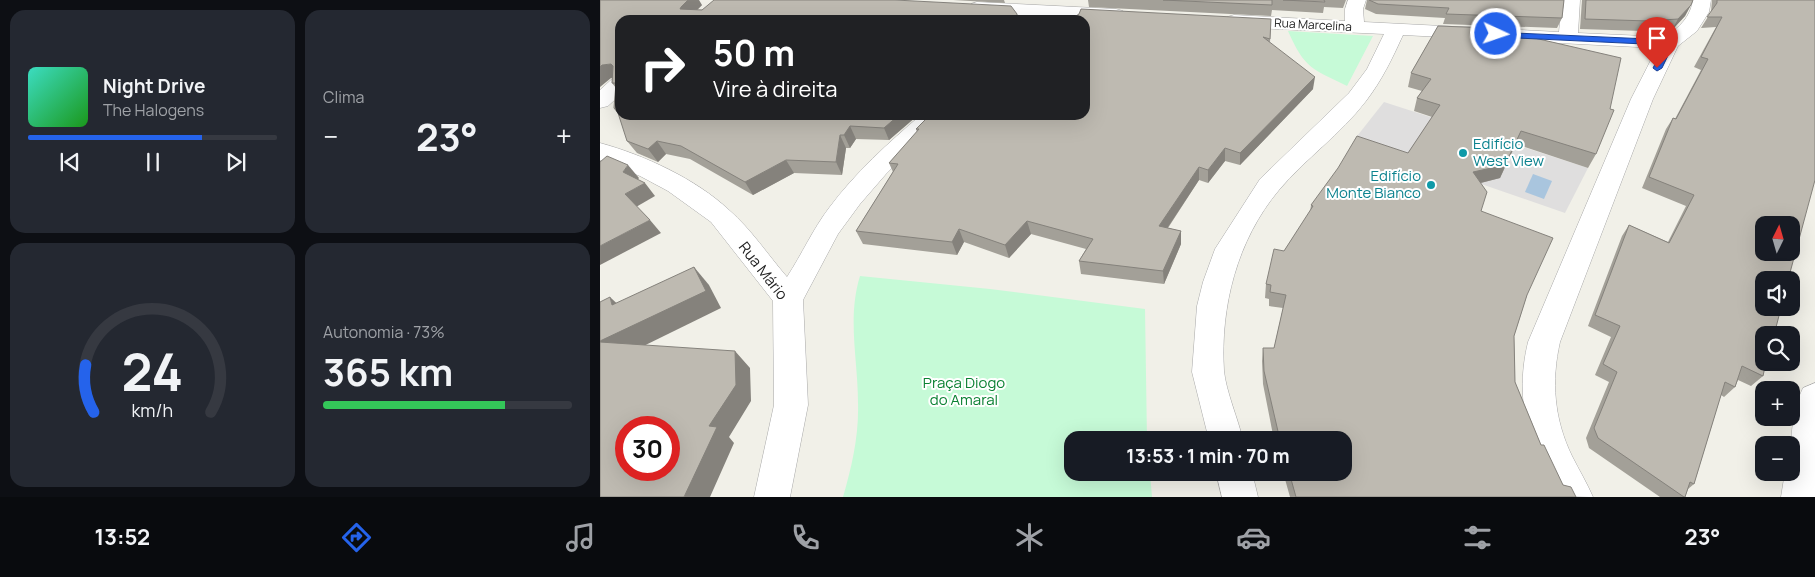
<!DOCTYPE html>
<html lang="pt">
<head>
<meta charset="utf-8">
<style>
  body { margin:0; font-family:Manrope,sans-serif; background:#242831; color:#f1f3f6; height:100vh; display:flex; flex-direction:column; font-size:19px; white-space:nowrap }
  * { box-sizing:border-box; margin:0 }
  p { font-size:16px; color:#9ea1a6 }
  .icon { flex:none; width:28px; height:28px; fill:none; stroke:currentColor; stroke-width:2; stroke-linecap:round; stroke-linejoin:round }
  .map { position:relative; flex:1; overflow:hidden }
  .sheet { display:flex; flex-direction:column; gap:10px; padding:10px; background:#0d0f14; width:600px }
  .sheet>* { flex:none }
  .banner { position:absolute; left:15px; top:15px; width:475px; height:105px; border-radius:15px; box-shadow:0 5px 20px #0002; background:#202124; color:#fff; overflow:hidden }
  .needle { width:32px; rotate:5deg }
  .buttons { position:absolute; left:1155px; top:216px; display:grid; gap:10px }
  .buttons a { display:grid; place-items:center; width:45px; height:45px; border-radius:10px; background:#171b24; box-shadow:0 5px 20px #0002; font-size:25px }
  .speed { position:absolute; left:15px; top:416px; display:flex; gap:10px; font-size:25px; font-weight:700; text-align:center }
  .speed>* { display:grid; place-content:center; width:65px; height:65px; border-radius:50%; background:#171b24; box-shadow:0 5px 20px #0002; line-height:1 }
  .speed .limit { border:8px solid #d22; background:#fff; color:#111 }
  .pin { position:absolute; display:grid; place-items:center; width:42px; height:42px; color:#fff; margin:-51px -21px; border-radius:50% 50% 50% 0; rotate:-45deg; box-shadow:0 0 5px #0007 }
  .pin .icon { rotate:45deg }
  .me { position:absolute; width:55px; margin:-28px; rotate:93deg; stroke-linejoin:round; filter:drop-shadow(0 0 4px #0008) }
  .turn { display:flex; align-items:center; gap:18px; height:105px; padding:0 15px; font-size:22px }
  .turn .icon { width:65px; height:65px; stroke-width:2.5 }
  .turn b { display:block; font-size:35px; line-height:42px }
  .big { font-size:38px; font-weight:700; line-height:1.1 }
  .sheet .widget { flex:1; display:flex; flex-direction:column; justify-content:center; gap:8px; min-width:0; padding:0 18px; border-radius:15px; background:#242831 }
  .sheet .dial { align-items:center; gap:0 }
  .dial svg { height:130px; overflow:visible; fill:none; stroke:#363941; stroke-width:7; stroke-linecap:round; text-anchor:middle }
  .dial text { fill:#f1f3f6; stroke:none }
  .song { display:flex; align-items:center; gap:15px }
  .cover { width:60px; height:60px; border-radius:8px; background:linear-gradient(135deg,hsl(170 70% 55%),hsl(120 70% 35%)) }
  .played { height:5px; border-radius:2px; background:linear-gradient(90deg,#2563eb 70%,#363941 70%) }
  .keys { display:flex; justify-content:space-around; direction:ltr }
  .heat { display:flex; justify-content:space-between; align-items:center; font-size:28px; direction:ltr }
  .charge { height:8px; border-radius:4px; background:linear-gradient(90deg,#34c759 73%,#363941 0) }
  .sheet .tiles { flex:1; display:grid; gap:10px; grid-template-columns:repeat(2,1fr) }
  .trip { position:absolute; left:464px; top:431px; width:288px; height:50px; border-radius:15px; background:#171b24; box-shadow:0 5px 20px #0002; font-weight:700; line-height:50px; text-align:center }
  .dock { display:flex; height:80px; justify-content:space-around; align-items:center; background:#090b0e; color:#9ea1a6 }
  .dock .icon { width:35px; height:35px }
  .dock .on { color:#2563eb }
  .dock b { font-size:22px; color:#f1f3f6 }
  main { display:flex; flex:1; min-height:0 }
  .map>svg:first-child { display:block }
  .residential { fill:#dfdede }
  .park { fill:#c6fad7 }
  .water { fill:#a9c5de }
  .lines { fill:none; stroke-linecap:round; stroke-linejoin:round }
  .minor-casing { stroke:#a8a8a8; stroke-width:1 }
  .minor { fill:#fff; fill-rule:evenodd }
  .wall { fill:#a3a098 }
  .shaded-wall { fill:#85827c }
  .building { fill:#bebab1; stroke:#85827c; fill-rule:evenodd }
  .route { fill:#2563eb; stroke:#184099 }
  .culture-dot { fill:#0f9aa8; stroke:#fff; stroke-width:2 }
  .labels { text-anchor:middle; stroke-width:4; stroke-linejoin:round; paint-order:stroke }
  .far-street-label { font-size:12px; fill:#212121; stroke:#fff }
  .culture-label { font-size:15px; fill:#0d838f; stroke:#fff; text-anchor:start }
  .street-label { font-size:15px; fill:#212121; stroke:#fff }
  .park-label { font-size:15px; fill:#0c8234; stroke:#fff }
</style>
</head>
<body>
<main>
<section class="sheet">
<div class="tiles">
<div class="widget">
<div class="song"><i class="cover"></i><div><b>Night Drive</b><p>The Halogens</p></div></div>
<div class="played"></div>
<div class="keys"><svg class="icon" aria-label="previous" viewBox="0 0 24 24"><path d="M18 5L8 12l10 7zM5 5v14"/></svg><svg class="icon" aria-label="pause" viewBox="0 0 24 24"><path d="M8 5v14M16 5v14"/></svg><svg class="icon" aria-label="next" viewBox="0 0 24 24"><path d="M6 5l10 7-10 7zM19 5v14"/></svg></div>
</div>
<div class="widget"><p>Clima</p>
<div class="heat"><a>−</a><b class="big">23°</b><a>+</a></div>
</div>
<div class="widget dial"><svg viewBox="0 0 100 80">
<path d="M14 69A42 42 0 1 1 86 69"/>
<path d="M14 69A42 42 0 0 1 9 40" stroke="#2563eb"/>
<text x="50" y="56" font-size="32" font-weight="700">24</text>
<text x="50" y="72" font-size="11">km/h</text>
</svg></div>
<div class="widget"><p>Autonomia · 73%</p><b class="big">365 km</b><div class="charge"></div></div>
</div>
</section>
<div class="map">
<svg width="1215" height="497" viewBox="0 0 1215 497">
  <rect width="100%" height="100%" fill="#f1f0e8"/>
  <polygon class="residential" points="784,102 988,168 965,213 754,140"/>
  <g class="park">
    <path d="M688,31L773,36L747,86C711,68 705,69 688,31Z"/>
    <path d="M260,276L390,289L545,309L547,440H472V472L550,473L552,497H243C252,466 259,435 258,403C258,360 247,318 260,276Z"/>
  </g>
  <polygon class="water" points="933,174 952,181 944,199 925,192"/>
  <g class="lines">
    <g class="minor-casing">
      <g id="minor">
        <path d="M748,0H766L763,9L764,22L959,32L962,0H980L978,33L1066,37C1080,26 1090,18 1093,0H1111L1109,12L1097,31L1078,46L1053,99L960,342C951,381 954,419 972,456C979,470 987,483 993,497L954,496C929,444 914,400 928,342L1031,99L1057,48L803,35C792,59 782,80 766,101C741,134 705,159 679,190C637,240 620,307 624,371C626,391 638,419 643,440H609L592,372L597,306L603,282L615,249L660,179L749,93L767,69L784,34L634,27L627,25L625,21L627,17L634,15L745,21V9Z"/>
        <polygon points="377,2 516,9 523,11 525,15 523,19 516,21 371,12 368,8 371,4"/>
        <polygon points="20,78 20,95 8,106 0,108 0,90 12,79"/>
        <path d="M321,115H345L286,174L260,204L238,234L203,300L208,405L190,497H154L174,405L173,301L111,222L68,191L40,176L0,160V143C44,155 96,179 129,210C151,229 168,255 187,277C202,254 213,229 229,208C255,173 288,143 321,115Z"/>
        <path d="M1215,383V497H1181L1185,472H1191C1191,444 1190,415 1203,388Z"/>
        <polygon points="616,472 652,472 658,497 622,497"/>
      </g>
    </g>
    <use href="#minor" class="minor"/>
  </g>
  <g class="wall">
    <polygon points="0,0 102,5 97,10 295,0 20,20 318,115 289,140 256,139 250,148 246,148 242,175 194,173 153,195 90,159 66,154 58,162 37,153 27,141 16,88 12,83 12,77 11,78"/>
    <polygon points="353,0 404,0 405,3"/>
    <polygon points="488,0 746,0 743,8 724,7 723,13 672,10 671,16 489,7"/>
    <polygon points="767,0 964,0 962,18 957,28 843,24 845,18 776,14 765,9"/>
    <polygon points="982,0 1093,0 1085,16 1072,30 1043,31 980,29"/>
    <polygon points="1112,0 1215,0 1163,376 1151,386 1138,380 1135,387 1124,397 1121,395 1094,484 1088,489 1085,497 1060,497 989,448 986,438 1009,382 995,375 1011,337 988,326 1022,236 1029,225 1068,242 1086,206 1042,188 1066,129 1073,118 1075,119 1101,70 1094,67 1116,27 1101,28 1111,12"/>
    <polygon points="671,19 670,43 713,89 640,165 625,161 608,183 599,180 568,228 581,231 581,244 564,284 481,274 479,261 486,249 431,234 409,258 364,242 357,255 263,244 256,231 293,172 289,163 317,132 316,129"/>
    <polygon points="838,26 996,154 988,168 916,144 900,178 881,183 881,211 927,295 914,336 915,382 941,445 963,485 976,497 690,497 683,472 742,472 742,440 674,440 663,384 662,361 663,348 674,348 683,308 669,306 669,299 665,298 666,284 684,251 710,212 711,205 808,153 832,117 814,111 817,98 822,91 808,87 811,73"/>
  </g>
  <g class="shaded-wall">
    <polygon points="88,0 99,0 102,5 88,19 80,9 81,7"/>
    <polygon points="1091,5 1085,16 1072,30 1078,19"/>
    <polygon points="11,64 20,76 11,78 0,87 0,67 2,65"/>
    <polygon points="715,77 713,89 640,165 640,153"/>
    <polygon points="299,115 318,115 289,140 284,128"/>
    <polygon points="250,126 256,139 250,148 244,135"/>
    <polygon points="921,131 900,178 868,186 873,172"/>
    <polygon points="240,135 246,148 242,175 236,162"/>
    <polygon points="57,141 66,154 58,162 48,149"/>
    <polygon points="625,148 625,161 608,183 608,170"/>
    <polygon points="186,160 194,173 153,195 145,182"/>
    <polygon points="28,165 39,178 34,185 23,172"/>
    <polygon points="599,167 599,180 560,239 559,226"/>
    <polygon points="45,183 55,196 36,207 25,194"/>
    <polygon points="50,220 61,233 0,265 0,246"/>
    <polygon points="427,221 431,234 409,258 405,245"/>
    <polygon points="359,229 364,242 357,255 352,242"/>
    <polygon points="581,231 581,244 564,284 563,271"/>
    <polygon points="94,267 109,285 121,308 17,359 0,344 0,341"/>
    <polygon points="10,297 28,314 12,305"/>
    <polygon points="135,351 150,368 151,401 129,437 134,443 110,497 84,497"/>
  </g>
  <g class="building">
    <polygon points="0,0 88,0 81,7 80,9 102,10 114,0 295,0 411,6 417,14 417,20 20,20 20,115 299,115 284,128 250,126 244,135 240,135 236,162 186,160 145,182 81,146 57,141 48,149 27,141 18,113 14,108 16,83 12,83 13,66 11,64 2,65 0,67"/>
    <polygon points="563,0 672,0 672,5"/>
    <polygon points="683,0 724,0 725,2"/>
    <polygon points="769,0 964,0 962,18 846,14 849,8 778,4"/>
    <polygon points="986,0 1093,0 1091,5 1078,19 1049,21 985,19"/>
    <path d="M1117,0H1215V180L1188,280H1164V308H1181L1174,335H1164V362H1166L1163,376L1142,366L1135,387L1125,382L1094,484L1090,482L1085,497H1084L998,438L994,428L1017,372L1003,364L1020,326L995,315L1029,225L1069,243L1094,195L1049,177L1073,118L1076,119L1108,59L1101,57L1122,17H1107L1117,3ZM1164,225H1191V252H1164Z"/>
    <polygon points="481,9 671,19 670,39 663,37 715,77 640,153 625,148 608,170 599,167 559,226 581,231 563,271 479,261 493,239 427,221 405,245 359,229 352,242 256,231 298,164 289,163 319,129 316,129 330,115 485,115 485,20 470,20 479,14"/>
    <polygon points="838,26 891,28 1021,58 1010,109 1014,110 996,154 921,131 905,165 873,172 887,192 881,211 953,238 927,295 914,336 915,382 941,445 944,445 963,485 971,487 976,497 696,497 689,472 742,472 742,440 680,440 664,371 663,348 674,348 686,295 670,292 671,285 666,284 674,249 684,251 713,206 711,205 738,168 757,136 808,153 840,105 817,98 831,79 811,73"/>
    <polygon points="7,156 28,165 23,172 45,183 25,194 50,220 0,246 0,162"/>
    <polygon points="94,267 106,291 0,341 0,302 10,297 12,305"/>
    <path d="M0,342L135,351L136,385L109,426L117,427L84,497H0ZM26,428H69V470H26Z"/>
  </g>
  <polygon class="route" points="893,32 1070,40 1074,43 1062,68 1057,71 1053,68 1065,45 896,37 892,34"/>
  <g class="culture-dot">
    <circle cx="863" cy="153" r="5"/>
    <circle cx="831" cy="185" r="5"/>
  </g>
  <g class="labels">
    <g class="far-street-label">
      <text transform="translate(713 25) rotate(3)" y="4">Rua Marcelina</text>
    </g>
    <g class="culture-label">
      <text x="873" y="149">Edifício<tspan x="873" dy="17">West View</tspan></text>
      <text x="821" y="181" text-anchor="end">Edifício<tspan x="821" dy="17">Monte Bianco</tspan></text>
    </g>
    <g class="street-label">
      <text transform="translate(163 271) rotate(52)" y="5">Rua Mário</text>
    </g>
    <g class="park-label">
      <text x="364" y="388">Praça Diogo<tspan x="364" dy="17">do Amaral</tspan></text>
    </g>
  </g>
</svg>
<div class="buttons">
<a><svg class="needle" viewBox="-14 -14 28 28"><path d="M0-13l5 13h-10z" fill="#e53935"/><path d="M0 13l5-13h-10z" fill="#9ea1a6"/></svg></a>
<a><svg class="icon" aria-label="sound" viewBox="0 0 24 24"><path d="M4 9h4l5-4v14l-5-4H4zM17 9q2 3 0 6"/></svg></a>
<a><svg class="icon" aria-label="search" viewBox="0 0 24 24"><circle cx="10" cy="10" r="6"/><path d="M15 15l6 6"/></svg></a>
<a>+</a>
<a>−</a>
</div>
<div class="speed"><div class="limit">30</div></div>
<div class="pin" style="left:1057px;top:68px;background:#d93025"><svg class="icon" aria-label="arrive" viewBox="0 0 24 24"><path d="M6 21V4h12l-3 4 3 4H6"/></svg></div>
<svg class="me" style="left:896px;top:34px" viewBox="-20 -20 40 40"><circle r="17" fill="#2563eb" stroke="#fff" stroke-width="3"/><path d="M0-11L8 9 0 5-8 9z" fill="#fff"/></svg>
<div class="trip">13:53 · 1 min · 70 m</div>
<div class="banner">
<div class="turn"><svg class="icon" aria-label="right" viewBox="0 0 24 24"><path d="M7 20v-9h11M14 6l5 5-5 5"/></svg><div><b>50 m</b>Vire à direita</div></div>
</div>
</div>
</main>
<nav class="dock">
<b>13:52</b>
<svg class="icon on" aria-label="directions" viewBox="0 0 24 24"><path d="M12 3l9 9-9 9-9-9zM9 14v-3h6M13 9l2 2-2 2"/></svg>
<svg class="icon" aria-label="music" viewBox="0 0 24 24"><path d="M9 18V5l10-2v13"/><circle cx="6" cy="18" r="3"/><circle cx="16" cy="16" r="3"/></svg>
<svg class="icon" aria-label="phone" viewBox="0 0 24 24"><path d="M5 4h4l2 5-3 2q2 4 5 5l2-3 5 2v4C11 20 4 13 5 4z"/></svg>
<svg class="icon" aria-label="climate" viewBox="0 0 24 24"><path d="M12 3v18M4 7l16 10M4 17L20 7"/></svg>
<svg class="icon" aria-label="car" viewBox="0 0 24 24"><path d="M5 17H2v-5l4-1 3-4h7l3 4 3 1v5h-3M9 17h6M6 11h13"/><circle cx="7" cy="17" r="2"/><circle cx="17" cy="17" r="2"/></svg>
<svg class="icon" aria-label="filters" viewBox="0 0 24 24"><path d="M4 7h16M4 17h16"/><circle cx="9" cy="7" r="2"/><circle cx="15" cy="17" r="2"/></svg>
<b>23°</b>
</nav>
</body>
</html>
